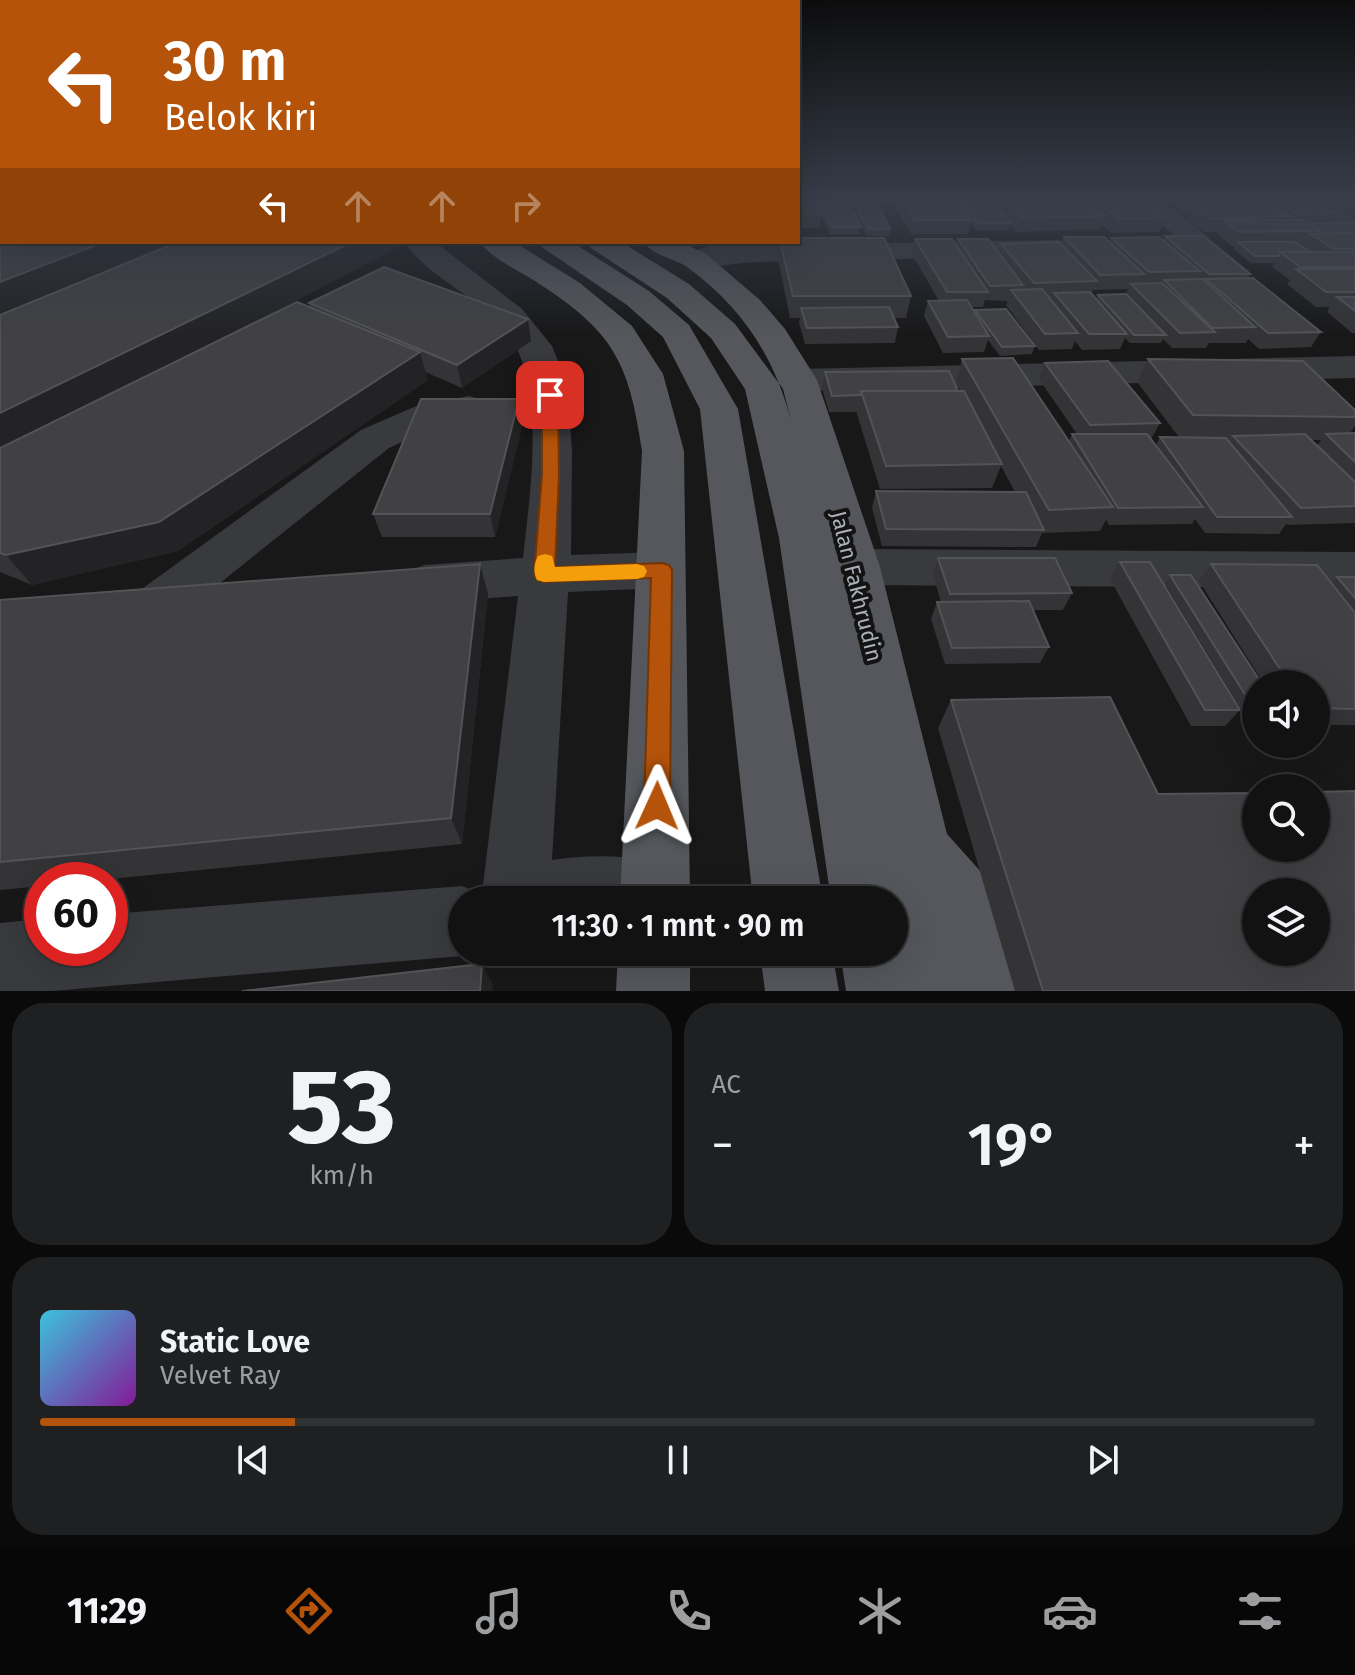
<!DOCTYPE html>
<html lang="id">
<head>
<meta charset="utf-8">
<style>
  body { margin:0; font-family:"Fira Sans",sans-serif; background:#1f2021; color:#f1f3f6; height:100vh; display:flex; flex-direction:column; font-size:30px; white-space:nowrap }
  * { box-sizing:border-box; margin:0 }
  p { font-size:26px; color:#9c9ea0 }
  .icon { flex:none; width:44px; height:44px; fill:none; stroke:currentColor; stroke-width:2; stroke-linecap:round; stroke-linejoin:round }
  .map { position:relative; height:991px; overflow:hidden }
  .panel { display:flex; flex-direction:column; gap:12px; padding:12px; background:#0a0a0a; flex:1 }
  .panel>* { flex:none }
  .banner { position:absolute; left:0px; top:0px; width:800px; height:244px; box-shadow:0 8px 32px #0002,0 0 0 2px #313233; background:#b45309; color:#fff; overflow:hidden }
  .tools { position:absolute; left:1242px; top:670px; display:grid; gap:16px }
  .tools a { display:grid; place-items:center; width:88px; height:88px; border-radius:50%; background:#121213; box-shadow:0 8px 32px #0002,0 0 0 2px #313233; font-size:40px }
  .speed { position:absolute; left:24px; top:862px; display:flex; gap:16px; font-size:40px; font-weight:700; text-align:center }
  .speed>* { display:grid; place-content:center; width:104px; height:104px; border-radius:50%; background:#121213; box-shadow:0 8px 32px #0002,0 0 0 2px #313233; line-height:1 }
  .speed .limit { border:12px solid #d22; background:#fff; color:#111 }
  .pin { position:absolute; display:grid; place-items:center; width:68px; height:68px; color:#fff; margin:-34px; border-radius:16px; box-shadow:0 4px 12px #0006 }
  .me { position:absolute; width:88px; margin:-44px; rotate:1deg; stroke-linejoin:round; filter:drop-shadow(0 0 6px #0008) }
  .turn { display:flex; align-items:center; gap:28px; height:168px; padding:0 32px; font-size:36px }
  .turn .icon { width:104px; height:104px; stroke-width:2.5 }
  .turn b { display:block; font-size:56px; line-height:68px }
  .lanes { display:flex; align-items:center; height:76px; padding:0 32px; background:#0003; justify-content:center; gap:40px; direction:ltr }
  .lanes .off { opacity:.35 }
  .big { font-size:60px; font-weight:600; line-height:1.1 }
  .panel .card { flex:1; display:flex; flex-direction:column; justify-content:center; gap:12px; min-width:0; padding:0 28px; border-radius:32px; background:#1f2021 }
  .panel .dial { align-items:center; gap:0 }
  .dial b { font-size:104px; line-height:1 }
  .song { display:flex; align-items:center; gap:24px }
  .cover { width:96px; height:96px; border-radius:12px; background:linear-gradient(135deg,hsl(190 70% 55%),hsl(290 70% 35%)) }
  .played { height:8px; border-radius:4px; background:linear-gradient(90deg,#b45309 20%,#313233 20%) }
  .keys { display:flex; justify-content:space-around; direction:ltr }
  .heat { display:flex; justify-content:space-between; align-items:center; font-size:44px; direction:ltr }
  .panel .tiles { flex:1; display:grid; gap:12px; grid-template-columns:1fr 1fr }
  .card:last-child { grid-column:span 2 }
  .trip { position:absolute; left:448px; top:886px; width:460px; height:80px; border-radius:40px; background:#121213; box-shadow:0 8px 32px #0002,0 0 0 2px #313233; font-weight:600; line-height:80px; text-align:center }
  .dock { display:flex; height:128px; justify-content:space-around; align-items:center; background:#070708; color:#9c9ea0 }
  .dock .icon { width:56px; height:56px }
  .dock .on { color:#b45309 }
  .dock b { font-size:36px; color:#f1f3f6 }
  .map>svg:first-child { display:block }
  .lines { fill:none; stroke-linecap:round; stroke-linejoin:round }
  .minor { fill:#393a3e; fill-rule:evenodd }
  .major { fill:#55575c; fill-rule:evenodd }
  .wall { fill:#343437; fill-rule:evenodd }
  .shaded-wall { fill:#232325 }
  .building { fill:#414144; stroke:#515356; stroke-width:2; fill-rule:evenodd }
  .route { fill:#b45309; stroke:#753606; stroke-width:2 }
  .slow { fill:#f59e0b }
  .labels { text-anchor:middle; stroke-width:8; stroke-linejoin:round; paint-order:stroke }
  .street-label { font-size:22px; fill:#abafb7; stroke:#131314 }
</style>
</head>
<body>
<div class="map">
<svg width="1355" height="991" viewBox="0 0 1355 991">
  <rect width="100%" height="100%" fill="#181819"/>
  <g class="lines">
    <g class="minor">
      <polygon points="1129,196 1158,196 1251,273 1247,279 1236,282 1225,279"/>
      <polygon points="1285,196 1317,196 1355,219 1355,238 1345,236"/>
      <path d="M1059,240L1069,243L1073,249L1069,255L753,262C735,263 701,270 686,266L681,260L686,254L709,246Z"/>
      <path d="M404,242H435L522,309L552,346L563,373L569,409L572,451L571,555L662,552L679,557L686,570L679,583L662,588L568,592L552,860C593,854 642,854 679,870L689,894L687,900H462V952H472L462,956L52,991H0V923L42,919V948H110V914L462,886L482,894L518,596L425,603L407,597L400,584L407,571L425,565L523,558C530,491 550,372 498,321C469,293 427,275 404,242Z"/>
      <polygon points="1355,356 1355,378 799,391 786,388 781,380 786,372 799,369"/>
      <polygon points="469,396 483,400 488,408 483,416 438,425 389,448 175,619 157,625 139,619 132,605 139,591 361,430 414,407"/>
      <polygon points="856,549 1355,552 1355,588 856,585 839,580 832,567 839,554"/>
    </g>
    <g class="major">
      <path d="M480,242H514L580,283L632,326L663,374L684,451L690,900H620L642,451C629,361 613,331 535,281C518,270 492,259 480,242Z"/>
      <polygon points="539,242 572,242 649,291 689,325 738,409 823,900 753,900 700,409 663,337 627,305 543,248"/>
      <path d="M587,242H621L689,284L735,324L783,389L791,420C774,356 741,306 687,267C674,258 653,256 644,242H681L706,254L760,300L785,329L817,380L880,567L947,834L1000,893L1042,991H846L840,952H894V923L901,926L897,909L894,916V900H831L779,538L745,389L711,338L667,298L591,248Z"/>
      <polygon points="618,952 690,952 690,991 616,991"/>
      <polygon points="760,952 832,952 839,991 765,991"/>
    </g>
  </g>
  <g class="wall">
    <polygon points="0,196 2,242 160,242 163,248 408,242 195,353 310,308 309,303 531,341 462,388 425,372 428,380 178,551 32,585 0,572"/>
    <polygon points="798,196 820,208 820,202 843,202 841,196 877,196 876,205 890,229 889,236 866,236 855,212 856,207 851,207 861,227 859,234 830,234 821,214 820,228 798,228"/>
    <polygon points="895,196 1138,196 1165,218 1159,232 1112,233 1102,224 1100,229 1016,232 1010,225 1009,230 976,230 971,223 968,234 911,234 893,205"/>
    <polygon points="1158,196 1305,196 1334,213 1328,224 1355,224 1355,333 1352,333 1327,312 1330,307 1316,307 1287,284 1290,280 1272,267 1274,263 1251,263 1234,249 1235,246 1232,246 1217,234 1218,232 1204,232 1187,220 1189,216 1174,206 1175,204 1168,204"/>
    <polygon points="1324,196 1355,196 1355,217 1322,199"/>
    <path d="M1165,236L1250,274L1247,278L1321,332L1311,347L1259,349L1248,339L1246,343H1209L1206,348H1172L1163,339L1161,343H1130L1125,338L1120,349L1082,350L1075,341L1072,349L1039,350L1006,305L1008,301L985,300L983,307H971L974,312L975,310L1035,346L1032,354L1000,356L988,340L984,352L943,353L924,316L928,301H939L912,254L915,239L956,246L958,239L998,252L1001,244L1061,245L1064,237L1110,242L1111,238L1163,240ZM1128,289L1126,295H1098L1096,299L1091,294L1093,290Z"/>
    <polygon points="779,242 798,242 911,296 906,318 894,318 898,327 895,343 805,344 799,323 800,318 790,318 778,258"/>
    <path d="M962,359L1069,441L1072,434H1077L1039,379L1045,363L1160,423L1151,439L1156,445L1160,437H1179L1137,382L1148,359L1355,410V426L1349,434L1355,433V523L1288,525L1286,524L1279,534L1205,533L1195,519L1192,524L1109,525L1106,520L1100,531L1042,533L1036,547L882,546L872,508L876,491L1015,492L1001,466L992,488L880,489L857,414V412H829L822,388L825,372L960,391L956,382ZM1311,440H1321L1317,446Z"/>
    <polygon points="519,399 523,422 495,537 382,537 373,514"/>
    <polygon points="938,558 1072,593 1063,610 1033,610 1049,647 1040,663 945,664 931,619 937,602 941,602 933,575"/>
    <polygon points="1120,562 1240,710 1225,726 1191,726 1110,579"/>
    <polygon points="480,564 488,594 462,844 100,880 42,880 42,886 0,890 0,600"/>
    <polygon points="1211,564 1331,583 1337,577 1355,577 1355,725 1316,725 1316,684 1264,684 1199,581"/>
    <polygon points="1170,575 1256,684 1256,721 1248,721 1165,584"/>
    <polygon points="951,700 1158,794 1355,991 1015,991 938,728"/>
  </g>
  <g class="shaded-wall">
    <polygon points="2,200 2,229 0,230 0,201"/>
    <polygon points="104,242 160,242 163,248 0,315 0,282"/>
    <polygon points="352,242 408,242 0,453 0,413"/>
    <polygon points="528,319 531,341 462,388 457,365"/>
    <polygon points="420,352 428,380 178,551 32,585 6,555"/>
    <polygon points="519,399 523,422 495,537 490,514"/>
    <polygon points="480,564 488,594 462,844 451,818"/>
    <polygon points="482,964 493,985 493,991 480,991"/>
  </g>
  <g class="building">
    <polygon points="798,196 816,196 822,214 798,214"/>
    <polygon points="899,196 954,196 971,220 914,220"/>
    <polygon points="1000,196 1083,196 1105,216 1021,218"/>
    <polygon points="1092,196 1138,196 1165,218 1118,219"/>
    <polygon points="1186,196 1258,196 1267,202 1213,205 1271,204 1292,216 1211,219 1193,206 1200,206"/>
    <polygon points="1268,196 1305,196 1334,213 1298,214"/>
    <polygon points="992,200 1011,223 978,223 960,201"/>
    <polygon points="820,202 849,202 861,227 831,227"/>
    <polygon points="856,205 878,205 890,229 868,229"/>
    <polygon points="2,219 2,242 104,242 0,282 0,220"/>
    <polygon points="1224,220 1303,220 1321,231 1239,232"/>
    <polygon points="1354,223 1355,224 1355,233 1321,234 1320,233 1321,231 1310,224"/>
    <polygon points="1355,233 1355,249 1334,249 1310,234"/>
    <polygon points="1165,236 1203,236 1250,274 1209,274"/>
    <polygon points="1064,237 1104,237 1144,274 1100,275"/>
    <polygon points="1159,237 1200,271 1149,272 1111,238"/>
    <polygon points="798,238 884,238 911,296 793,296 780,242 798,242"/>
    <polygon points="915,239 952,239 988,292 947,292"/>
    <polygon points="958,239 988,239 1023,285 990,286"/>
    <polygon points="178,242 352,242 0,413 0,315"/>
    <polygon points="1059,242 1097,281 1034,283 1001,244"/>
    <polygon points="1238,242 1295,242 1310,252 1280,252 1279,256 1255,256"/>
    <polygon points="1280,252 1355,252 1355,267 1300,267"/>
    <polygon points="384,267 528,319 457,365 309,303"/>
    <polygon points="1296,269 1355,269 1355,292 1326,292"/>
    <polygon points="1253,278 1321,332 1268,333 1206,279"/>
    <polygon points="1203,279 1255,327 1212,328 1164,280"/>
    <polygon points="1162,283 1215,332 1180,333 1131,284"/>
    <polygon points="1042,289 1078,333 1045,334 1011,290"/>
    <polygon points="1090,292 1127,334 1089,334 1054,293"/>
    <polygon points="1126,294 1166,335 1134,335 1098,295"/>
    <polygon points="1337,297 1355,297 1355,311"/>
    <polygon points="967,300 989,336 948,337 928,301"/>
    <polygon points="297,302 420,352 159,522 6,555 0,553 0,448"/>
    <polygon points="889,307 898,327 807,328 801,308"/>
    <polygon points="1006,309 1035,346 1002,347 975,310"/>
    <polygon points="1013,358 1113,507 1049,510 962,359"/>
    <polygon points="1148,359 1303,361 1355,410 1355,417 1193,415"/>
    <polygon points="1108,361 1160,423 1090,425 1045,363"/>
    <polygon points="949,371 958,391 861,391 861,395 832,396 825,372"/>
    <polygon points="861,391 964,391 1002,464 886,466"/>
    <polygon points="421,399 519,399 490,514 373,514"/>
    <polygon points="1355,433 1355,462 1326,434"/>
    <polygon points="1072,434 1147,434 1203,507 1118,508"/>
    <polygon points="1305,434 1355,482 1355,506 1301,508 1233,436"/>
    <polygon points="1160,437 1226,438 1292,517 1217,517"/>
    <polygon points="876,491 1026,492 1044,530 886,529"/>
    <polygon points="938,558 1055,558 1072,593 950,594"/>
    <polygon points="1120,562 1150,562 1240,710 1205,710"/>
    <polygon points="480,564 451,818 0,862 0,600"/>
    <polygon points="1211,564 1317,565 1355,613 1355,709 1316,708 1316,684 1290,684"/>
    <polygon points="1170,575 1191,575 1262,684 1256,684 1256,712"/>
    <polygon points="1337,577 1355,577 1355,598"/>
    <polygon points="1029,601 1049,647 952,648 937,602"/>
    <path d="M1110,697L1158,794L1256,793V848H1316V792L1355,791V991H1043L951,700ZM1256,892H1316V952H1256Z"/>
    <polygon points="482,964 480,991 242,991"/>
  </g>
  <linearGradient id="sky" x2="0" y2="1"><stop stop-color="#0d0d0e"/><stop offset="0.59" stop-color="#373d49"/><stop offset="1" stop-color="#373d49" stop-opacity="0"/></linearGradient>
  <rect width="1355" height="335" fill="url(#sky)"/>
  <polygon class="route" points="550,390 558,395 559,475 555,567 662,563 669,565 672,570 670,806 666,815 657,819 648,815 644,806 651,578 544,582 537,580 534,575 542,475 542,395"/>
  <path class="slow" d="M545,554L552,556L555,567L637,564L644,566L647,571L644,577L637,579L544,582L537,580C533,572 534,563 538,556Z"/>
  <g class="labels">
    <g class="street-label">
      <text transform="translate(857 586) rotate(76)" y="8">Jalan Fakhrudin</text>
    </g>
  </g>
</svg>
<div class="tools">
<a><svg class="icon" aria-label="sound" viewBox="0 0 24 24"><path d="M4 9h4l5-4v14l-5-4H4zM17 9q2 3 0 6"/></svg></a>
<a><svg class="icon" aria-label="search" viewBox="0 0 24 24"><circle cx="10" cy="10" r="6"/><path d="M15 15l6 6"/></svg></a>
<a><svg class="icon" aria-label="layers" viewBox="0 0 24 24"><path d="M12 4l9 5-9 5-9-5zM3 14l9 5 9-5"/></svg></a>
</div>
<div class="speed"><div class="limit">60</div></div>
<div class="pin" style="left:550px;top:395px;background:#d93025"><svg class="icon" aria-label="arrive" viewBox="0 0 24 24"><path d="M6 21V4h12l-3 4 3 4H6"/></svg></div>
<svg class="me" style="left:657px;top:806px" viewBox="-20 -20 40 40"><path d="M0-17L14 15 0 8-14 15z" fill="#b45309" stroke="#fff" stroke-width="4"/></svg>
<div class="trip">11:30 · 1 mnt · 90 m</div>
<div class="banner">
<div class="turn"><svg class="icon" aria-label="left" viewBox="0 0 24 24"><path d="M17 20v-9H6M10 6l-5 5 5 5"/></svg><div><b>30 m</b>Belok kiri</div></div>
<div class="lanes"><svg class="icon" aria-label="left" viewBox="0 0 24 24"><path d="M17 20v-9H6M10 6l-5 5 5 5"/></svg><svg class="icon off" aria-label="ahead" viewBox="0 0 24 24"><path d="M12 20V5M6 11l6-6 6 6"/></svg><svg class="icon off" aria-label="ahead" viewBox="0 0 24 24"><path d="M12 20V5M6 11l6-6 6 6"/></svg><svg class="icon off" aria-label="right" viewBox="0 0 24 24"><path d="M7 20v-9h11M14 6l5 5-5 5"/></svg></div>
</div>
</div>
<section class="panel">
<div class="tiles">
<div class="card dial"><b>53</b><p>km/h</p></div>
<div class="card"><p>AC</p>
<div class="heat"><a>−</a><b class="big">19°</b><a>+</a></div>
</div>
<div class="card">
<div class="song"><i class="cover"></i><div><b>Static Love</b><p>Velvet Ray</p></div></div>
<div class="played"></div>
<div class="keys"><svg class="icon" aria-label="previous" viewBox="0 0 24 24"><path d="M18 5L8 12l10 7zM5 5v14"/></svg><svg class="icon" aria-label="pause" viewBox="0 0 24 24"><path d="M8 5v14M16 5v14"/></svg><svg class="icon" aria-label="next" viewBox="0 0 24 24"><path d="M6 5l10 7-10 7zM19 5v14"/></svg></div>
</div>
</div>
</section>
<nav class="dock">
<b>11:29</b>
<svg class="icon on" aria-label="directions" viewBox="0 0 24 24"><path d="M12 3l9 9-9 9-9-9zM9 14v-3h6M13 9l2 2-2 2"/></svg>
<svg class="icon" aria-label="music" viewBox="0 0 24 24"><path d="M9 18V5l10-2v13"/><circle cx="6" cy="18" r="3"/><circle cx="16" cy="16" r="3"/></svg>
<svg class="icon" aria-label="phone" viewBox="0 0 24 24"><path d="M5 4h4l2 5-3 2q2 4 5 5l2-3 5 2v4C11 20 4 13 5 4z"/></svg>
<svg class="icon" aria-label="climate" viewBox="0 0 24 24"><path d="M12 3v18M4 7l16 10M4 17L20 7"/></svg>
<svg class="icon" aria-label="car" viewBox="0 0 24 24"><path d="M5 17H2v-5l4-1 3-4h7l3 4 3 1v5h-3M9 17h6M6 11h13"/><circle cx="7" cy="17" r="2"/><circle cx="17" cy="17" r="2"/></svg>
<svg class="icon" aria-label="filters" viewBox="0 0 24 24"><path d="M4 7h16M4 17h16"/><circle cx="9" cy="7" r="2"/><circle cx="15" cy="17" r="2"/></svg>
</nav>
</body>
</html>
